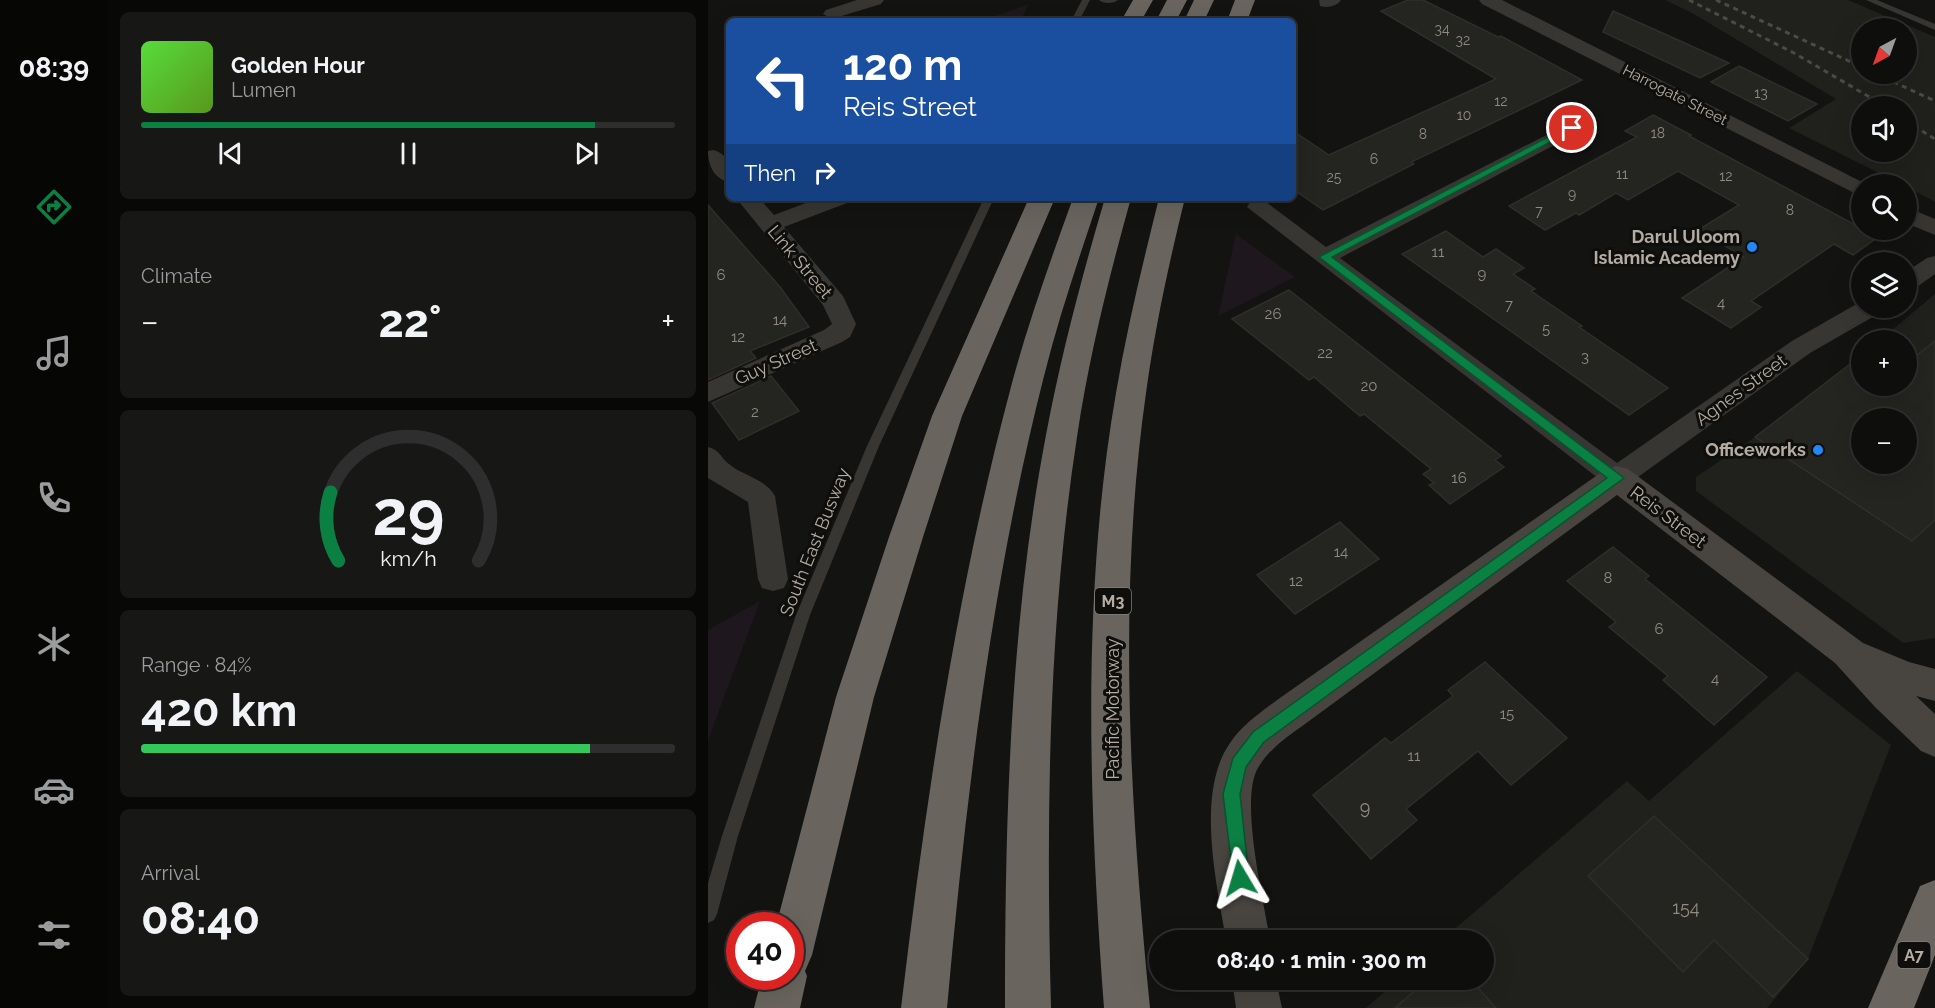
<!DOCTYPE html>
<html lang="en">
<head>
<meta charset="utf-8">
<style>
  body { margin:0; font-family:Raleway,sans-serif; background:#171716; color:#f1f3f6; height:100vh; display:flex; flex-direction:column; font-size:22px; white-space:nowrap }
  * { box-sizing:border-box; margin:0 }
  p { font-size:20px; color:#9b9c9d }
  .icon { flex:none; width:33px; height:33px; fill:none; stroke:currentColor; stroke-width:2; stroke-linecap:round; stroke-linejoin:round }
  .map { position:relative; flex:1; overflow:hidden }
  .side { display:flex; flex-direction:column; gap:12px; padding:12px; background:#080807; width:600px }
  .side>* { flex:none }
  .hud { position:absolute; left:18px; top:18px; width:570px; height:183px; border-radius:9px; box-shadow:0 6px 24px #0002,0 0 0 2px #2e2e2e; background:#1a4fa0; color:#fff; overflow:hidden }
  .needle { width:39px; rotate:221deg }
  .buttons { position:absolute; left:1143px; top:18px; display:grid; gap:12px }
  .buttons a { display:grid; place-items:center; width:66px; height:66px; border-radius:50%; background:#0e0e0d; box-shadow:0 6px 24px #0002,0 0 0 2px #2e2e2e; font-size:30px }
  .speed { position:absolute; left:18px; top:912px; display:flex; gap:12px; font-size:30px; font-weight:700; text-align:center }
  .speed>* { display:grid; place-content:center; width:78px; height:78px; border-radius:50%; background:#0e0e0d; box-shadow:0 6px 24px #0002,0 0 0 2px #2e2e2e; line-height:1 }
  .speed .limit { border:9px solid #d22; background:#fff; color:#111 }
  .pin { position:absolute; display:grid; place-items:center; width:51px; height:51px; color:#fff; margin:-26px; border:3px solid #fff; border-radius:50%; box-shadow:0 2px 6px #0007 }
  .me { position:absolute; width:66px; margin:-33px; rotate:353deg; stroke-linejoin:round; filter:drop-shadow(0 0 4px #0008) }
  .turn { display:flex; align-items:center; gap:21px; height:126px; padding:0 18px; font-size:27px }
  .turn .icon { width:78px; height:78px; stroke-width:2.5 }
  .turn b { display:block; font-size:42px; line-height:51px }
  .then { display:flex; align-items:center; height:57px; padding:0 18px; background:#0003; gap:12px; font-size:22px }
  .big { font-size:45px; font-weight:700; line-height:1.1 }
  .side .tile { flex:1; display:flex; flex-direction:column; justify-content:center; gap:9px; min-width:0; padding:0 21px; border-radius:9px; background:#171716 }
  .side .dial { align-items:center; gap:0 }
  .dial svg { height:156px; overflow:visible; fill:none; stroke:#2e2e2e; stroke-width:7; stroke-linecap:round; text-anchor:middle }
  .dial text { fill:#f1f3f6; stroke:none }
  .song { display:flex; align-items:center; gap:18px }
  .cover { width:72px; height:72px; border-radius:9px; background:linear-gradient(135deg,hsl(110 70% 55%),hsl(90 70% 35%)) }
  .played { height:6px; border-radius:3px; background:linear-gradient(90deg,#0b8043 85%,#2e2e2e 85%) }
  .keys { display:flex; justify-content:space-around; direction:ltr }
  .heat { display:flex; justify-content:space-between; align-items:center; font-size:33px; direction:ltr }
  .charge { height:9px; border-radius:4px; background:linear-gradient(90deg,#34c759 84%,#2e2e2e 0) }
  .trip { position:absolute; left:441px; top:930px; width:345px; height:60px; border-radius:30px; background:#0e0e0d; box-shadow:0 6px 24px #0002,0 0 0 2px #2e2e2e; font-weight:700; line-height:60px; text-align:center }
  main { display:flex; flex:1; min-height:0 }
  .tab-bar { display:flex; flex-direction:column; width:108px; justify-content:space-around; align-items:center; background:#060605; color:#9b9c9d }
  .tab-bar .icon { width:42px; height:42px }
  .tab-bar .active { color:#0b8043 }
  .tab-bar b { font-size:27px; color:#f1f3f6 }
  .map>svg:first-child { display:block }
  .built { fill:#20201d; fill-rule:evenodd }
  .green { fill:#1e171e }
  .building { fill:#242421; stroke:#2f2e2b; stroke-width:1.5; fill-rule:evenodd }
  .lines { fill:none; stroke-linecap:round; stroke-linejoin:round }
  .lane { fill:#383632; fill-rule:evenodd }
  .street { fill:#383632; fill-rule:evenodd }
  .secondary { fill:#484540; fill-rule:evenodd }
  .highway { fill:#69655e; fill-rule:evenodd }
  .rail { stroke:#4d4a45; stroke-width:3; stroke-dasharray:5 4.5; stroke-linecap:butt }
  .route { fill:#0b8043; stroke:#07532c; stroke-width:1.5 }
  .poi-dot { fill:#2288fa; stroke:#0e0e0c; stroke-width:2 }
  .labels { text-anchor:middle; stroke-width:6; stroke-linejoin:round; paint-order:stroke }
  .far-number-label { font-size:14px; fill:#908a82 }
  .far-street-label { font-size:15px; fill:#b4aca2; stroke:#0e0e0c }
  .number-label { font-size:15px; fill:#908a82 }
  .shield { fill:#0e0e0c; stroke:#827d75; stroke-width:1.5 }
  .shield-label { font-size:16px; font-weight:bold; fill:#b4aca2 }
  .poi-label { font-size:18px; font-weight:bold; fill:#b4aca2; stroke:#0e0e0c; text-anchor:end }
  .street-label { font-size:18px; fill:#b4aca2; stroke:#0e0e0c }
  .near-number-label { font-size:18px; fill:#908a82 }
</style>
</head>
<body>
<main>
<nav class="tab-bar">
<b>08:39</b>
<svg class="icon active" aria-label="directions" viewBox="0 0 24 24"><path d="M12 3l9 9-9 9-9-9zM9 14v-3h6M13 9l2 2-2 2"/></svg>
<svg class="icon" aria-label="music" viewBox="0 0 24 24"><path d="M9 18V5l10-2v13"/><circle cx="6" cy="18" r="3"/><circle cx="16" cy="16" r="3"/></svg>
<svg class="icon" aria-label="phone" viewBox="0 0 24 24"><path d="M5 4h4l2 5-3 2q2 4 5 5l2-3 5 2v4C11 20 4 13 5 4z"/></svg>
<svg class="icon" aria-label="climate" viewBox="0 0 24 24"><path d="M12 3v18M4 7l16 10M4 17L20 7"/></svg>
<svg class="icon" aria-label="car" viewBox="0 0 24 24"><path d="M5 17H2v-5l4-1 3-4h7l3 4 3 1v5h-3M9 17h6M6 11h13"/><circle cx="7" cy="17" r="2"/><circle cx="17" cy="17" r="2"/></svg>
<svg class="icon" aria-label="filters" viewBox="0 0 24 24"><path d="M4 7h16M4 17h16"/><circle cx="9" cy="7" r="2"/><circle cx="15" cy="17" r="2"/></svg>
</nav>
<section class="side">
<div class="tile">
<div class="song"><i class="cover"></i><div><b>Golden Hour</b><p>Lumen</p></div></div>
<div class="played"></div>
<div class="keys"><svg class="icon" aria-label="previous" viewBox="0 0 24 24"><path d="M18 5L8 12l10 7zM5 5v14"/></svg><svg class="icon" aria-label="pause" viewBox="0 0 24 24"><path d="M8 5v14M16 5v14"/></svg><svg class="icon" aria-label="next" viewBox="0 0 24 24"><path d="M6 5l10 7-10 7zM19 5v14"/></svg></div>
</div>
<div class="tile"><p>Climate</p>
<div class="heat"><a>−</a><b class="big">22°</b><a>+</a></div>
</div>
<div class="tile dial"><svg viewBox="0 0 100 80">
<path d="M14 69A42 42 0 1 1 86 69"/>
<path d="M14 69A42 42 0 0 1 10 34" stroke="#0b8043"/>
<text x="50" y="56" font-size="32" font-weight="700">29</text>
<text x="50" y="72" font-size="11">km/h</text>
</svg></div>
<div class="tile"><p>Range · 84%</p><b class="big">420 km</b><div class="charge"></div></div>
<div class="tile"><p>Arrival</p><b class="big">08:40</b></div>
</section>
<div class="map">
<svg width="1227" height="1008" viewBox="0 0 1227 1008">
  <rect width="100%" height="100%" fill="#131311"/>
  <g class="built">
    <path d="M957,0H1140L1227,37V202L1199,187L1198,184H1193L1081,128L1128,99L984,13ZM1154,28H1198V74H1154ZM1154,106H1198V152H1154Z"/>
    <path d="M1227,294V638L1195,643L988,491V477L1047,437L1153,355L1154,386H1198V340H1172ZM1154,418H1198V464H1154Z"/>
    <polygon points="1089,671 1183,745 1100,959 1059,1008 658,1008 690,980 776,980 776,940 734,940 919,781 941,801"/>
  </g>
  <g class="green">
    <polygon points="321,4 312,21 273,21"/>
    <polygon points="528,234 587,277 510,316"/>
    <polygon points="52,601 0,740 0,630"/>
  </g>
  <g class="building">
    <polygon points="700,0 715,0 790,37 793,36 874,80 703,162 706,164 615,210 585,189 585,131 621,155 788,79 673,11"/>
    <polygon points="905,11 970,40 1021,63 992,78 895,32"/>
    <polygon points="1031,66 1109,104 1080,121 1003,82"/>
    <polygon points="945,115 983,135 981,136 1170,237 1145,255 1126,244 1043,301 1053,307 1023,328 974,298 1036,257 990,230 1031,205 970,171 920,200 908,193 871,215 868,213 837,230 801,206 929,137 917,131"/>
    <polygon points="0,205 72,287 101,327 42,351 48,358 0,380"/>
    <polygon points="738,231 775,257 788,249 816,268 805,274 827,289 823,291 874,326 871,327 960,388 921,415 694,254"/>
    <polygon points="581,290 793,456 787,460 796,467 742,504 721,485 726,483 715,474 723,469 656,414 652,416 606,377 601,380 524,319"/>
    <path d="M1227,341V520L1204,541L1047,437L1154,355V386H1198V356L1204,359ZM1154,418H1198V464H1154Z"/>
    <polygon points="63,376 91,411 31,440 4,403"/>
    <polygon points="632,522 671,559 587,614 549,575"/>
    <polygon points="905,547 941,576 937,579 1059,677 1006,725 955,680 960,676 901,627 908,622 859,581"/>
    <polygon points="777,662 859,738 803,785 770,751 698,809 709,820 663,859 605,795 677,738 683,743 745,696 740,690"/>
    <polygon points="946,816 1100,959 1065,997 1006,940 975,972 880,876"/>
    <polygon points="719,980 763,980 788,1008 687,1008"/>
  </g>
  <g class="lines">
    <g class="lane">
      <polygon points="374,0 382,0 371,21 363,21"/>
      <path d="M391,0H410C406,4 395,4 391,0Z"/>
      <polygon points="1158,0 1169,0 1227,24 1227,30"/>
      <polygon points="276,198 286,198 171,446 102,615 30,836 9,914 6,920 0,923 0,883 14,836 88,615 159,446"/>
    </g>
    <g class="street">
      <polygon points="149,0 176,0 173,4 124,19 115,14 118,10"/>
      <path d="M611,0H633C628,7 619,8 612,6Z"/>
      <polygon points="771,0 794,0 1158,184 1154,184 1154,197 774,4"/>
      <polygon points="864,122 871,124 874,128 871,132 632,258 909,463 1084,341 1152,302 1154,308 1173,308 1170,314 1102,353 919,485 909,488 899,485 539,207 542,202 558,202 618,247"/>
      <path d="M5,150C22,154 21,168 21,182C6,179 0,165 0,151Z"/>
      <polygon points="28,198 51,198 66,215 111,198 142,198 139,203 76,227 135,296 148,324 142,337 134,342 0,402 0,382 116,330 124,324 115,305"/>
      <polygon points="1198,207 1227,219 1227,235 1198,223"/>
      <polygon points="1227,256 1227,274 1206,289 1198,291 1198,272 1219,258"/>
      <path d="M0,447C12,450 12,457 21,464C35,476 58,479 67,496L80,579L76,588L65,591L54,588L50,579L40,502L0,478Z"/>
    </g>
    <g class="secondary">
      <path d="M909,466L920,469L1155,643L1201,662L1227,669V701L1208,696L1227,714V757L1213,751L1167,707L1127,663L909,495L597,724C580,736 560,750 550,768C531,799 556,902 562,940H518C509,884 487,793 522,743C534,725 552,713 569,700L898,469Z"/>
      <polygon points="524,980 568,980 574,1008 528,1008"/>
    </g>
    <g class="highway">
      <polygon points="425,0 445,0 433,21 413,21"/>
      <polygon points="459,0 479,0 468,21 448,21"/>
      <polygon points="486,0 506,0 496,21 476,21"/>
      <polygon points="527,0 547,0 539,21 519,21"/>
      <polygon points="321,198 347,198 254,416 215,537 166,697 104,955 97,971 99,976 92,1008 46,1008 54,976 82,976 82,926 68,926 128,697 181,537 224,416"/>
      <path d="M365,198H391C371,258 350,319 335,380C283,586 258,797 239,1008H193C218,798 249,588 304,383C321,320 343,259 365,198Z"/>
      <path d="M397,198H423C401,277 381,356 369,437C340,625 338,818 343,1008H297C297,817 302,623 338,435C353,355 374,276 397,198Z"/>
      <path d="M451,198H477C461,263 447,327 438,393C409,597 422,804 442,1008H396C381,804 373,595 408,393C419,327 435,263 451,198Z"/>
      <polygon points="1227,880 1227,955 1206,1008 1160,1008 1212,886"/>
    </g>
    <g class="rail">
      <polyline points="981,0 1086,53 1177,106"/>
      <polyline points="1008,0 1154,67"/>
      <polyline points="1168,74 1227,101"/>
      <polyline points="1198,121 1227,139"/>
    </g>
  </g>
  <polygon class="route" points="861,126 869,128 624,257 916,478 556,742 538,767 532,794 541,878 538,885 532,887 526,885 515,794 525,758 545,732 899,478 611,257"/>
  <g class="poi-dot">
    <circle cx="1044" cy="247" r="6"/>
    <circle cx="1110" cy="450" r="6"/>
  </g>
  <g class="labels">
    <g class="far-number-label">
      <text x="734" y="34">34</text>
      <text x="755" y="45">32</text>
      <text x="1053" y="98">13</text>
      <text x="793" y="106">12</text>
      <text x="756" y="120">10</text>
      <text x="950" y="138">18</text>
      <text x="715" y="139">8</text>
      <text x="666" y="164">6</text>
      <text x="914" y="179">11</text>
      <text x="1018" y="181">12</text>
      <text x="626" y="182">25</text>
      <text x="864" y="199">9</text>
      <text x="1082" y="215">8</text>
      <text x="831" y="216">7</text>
    </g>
    <g class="far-street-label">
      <text transform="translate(967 95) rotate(27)" y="5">Harrogate Street</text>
    </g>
    <g class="number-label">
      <text x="730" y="257">11</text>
      <text x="774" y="279">9</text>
      <text x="13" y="280">6</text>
      <text x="1013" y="308">4</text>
      <text x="801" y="310">7</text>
      <text x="565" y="319">26</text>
      <text x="72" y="325">14</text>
      <text x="838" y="334">5</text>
      <text x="30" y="342">12</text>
      <text x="617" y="358">22</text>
      <text x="877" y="362">3</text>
      <text x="661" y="391">20</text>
      <text x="47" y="417">2</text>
      <text x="751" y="483">16</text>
      <text x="633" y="557">14</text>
      <text x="900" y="583">8</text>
      <text x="588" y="586">12</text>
      <text x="951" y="634">6</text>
      <text x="1007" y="684">4</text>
      <text x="799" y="719">15</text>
      <text x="706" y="761">11</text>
    </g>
    <g class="shield">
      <rect x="387" y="588" width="36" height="26" rx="4.5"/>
      <rect x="1189.5" y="942" width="33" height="26" rx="4.5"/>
    </g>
    <g class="shield-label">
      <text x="405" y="607">M3</text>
      <text x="1206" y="961">A7</text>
    </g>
    <g class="poi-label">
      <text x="1032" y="243">Darul Uloom<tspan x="1032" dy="21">Islamic Academy</tspan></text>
      <text x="1098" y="456">Officeworks</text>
    </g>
    <g class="street-label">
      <text transform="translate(92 262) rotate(50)" y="6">Link Street</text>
      <text transform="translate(68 362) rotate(-24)" y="6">Guy Street</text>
      <text transform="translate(1033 390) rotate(-36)" y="6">Agnes Street</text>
      <text transform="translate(960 517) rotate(37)" y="6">Reis Street</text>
      <text transform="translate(107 542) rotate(-68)" y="6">South East Busway</text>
      <text transform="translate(405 709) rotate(-90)" y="6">Pacific Motorway</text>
    </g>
    <g class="near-number-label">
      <text x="657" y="814">9</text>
      <text x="978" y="914">154</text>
    </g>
  </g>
</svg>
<div class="buttons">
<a><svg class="needle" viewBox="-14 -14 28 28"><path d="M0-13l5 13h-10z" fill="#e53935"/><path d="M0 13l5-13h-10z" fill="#9b9c9d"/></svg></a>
<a><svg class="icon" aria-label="sound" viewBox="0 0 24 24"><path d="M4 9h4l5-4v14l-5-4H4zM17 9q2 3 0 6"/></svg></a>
<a><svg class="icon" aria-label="search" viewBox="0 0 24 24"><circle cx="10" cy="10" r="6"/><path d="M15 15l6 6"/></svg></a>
<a><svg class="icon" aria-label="layers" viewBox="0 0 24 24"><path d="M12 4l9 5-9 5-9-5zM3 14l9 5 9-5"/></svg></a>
<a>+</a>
<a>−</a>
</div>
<div class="speed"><div class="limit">40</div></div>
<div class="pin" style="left:864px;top:128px;background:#d93025"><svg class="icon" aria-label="arrive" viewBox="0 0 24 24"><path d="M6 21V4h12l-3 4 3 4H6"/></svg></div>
<svg class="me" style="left:532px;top:878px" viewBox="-20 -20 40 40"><path d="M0-17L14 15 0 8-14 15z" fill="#0b8043" stroke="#fff" stroke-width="4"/></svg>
<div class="trip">08:40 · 1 min · 300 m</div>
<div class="hud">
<div class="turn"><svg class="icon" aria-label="left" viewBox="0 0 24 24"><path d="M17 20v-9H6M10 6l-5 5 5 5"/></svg><div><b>120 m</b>Reis Street</div></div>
<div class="then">Then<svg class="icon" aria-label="right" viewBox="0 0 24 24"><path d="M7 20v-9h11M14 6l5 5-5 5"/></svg></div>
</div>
</div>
</main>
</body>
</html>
